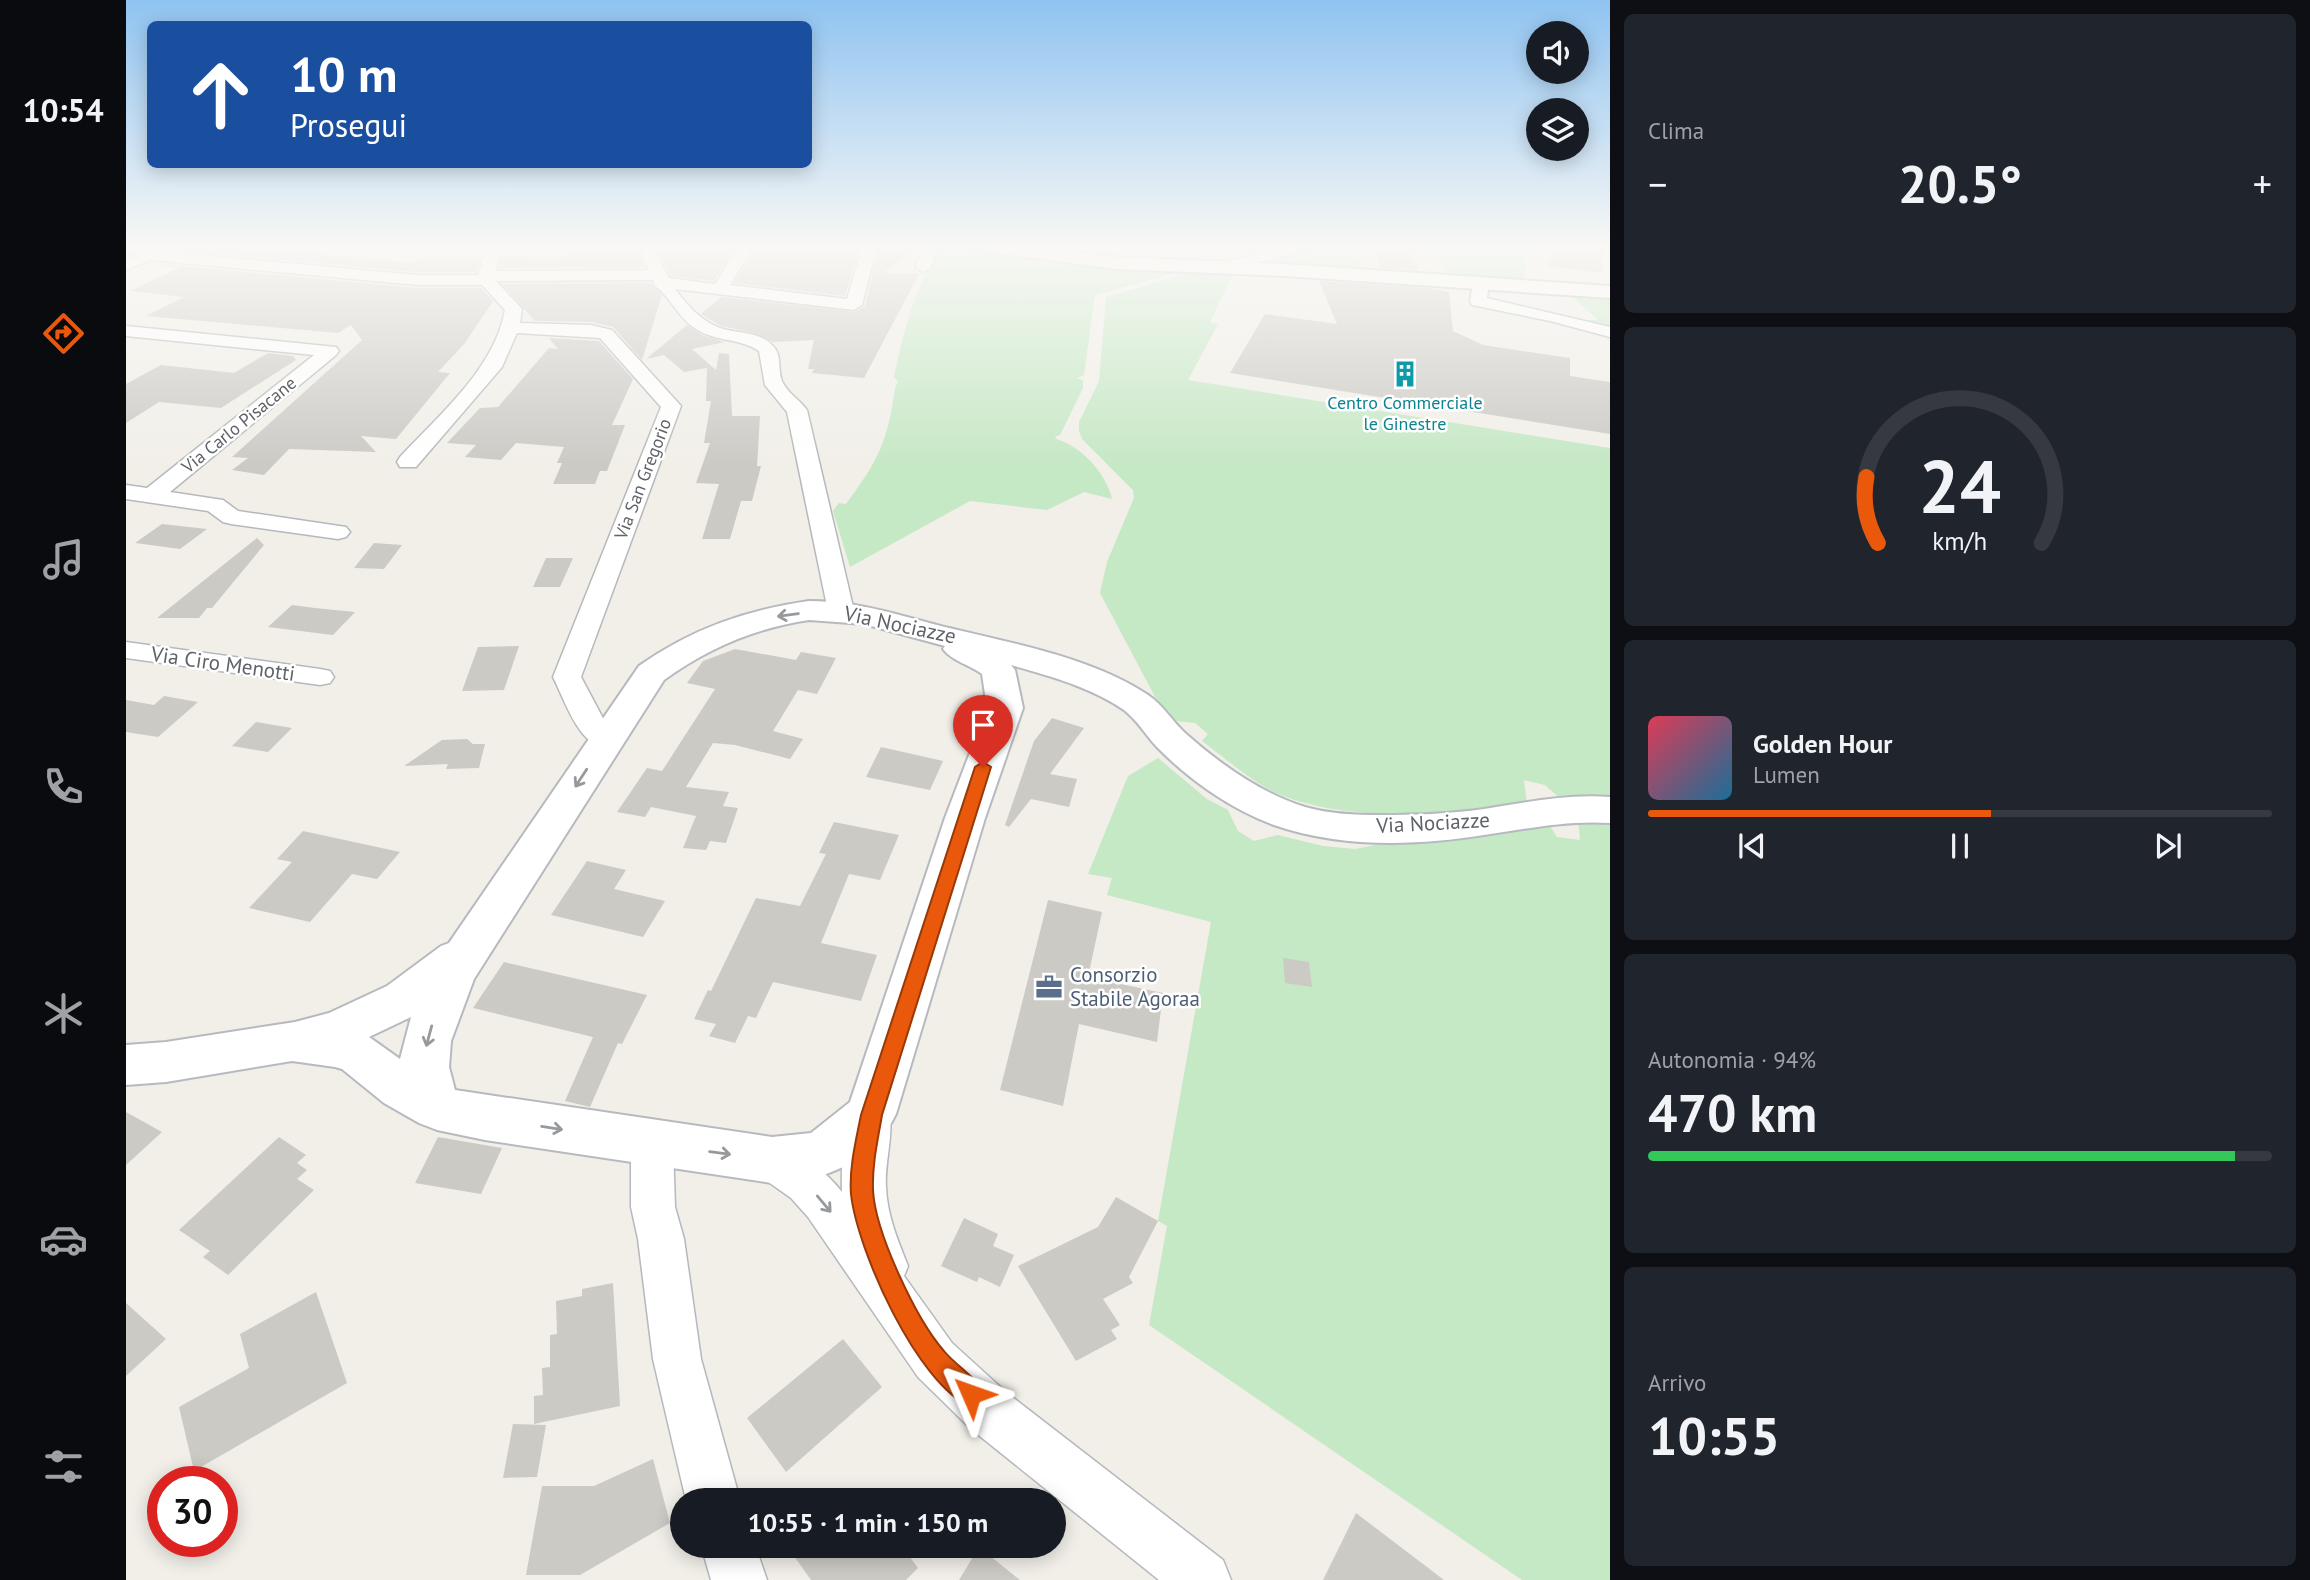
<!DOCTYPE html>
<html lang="it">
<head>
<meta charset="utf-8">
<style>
  body { margin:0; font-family:"PT Sans",sans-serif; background:#20242c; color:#f1f3f6; height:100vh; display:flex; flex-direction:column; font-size:26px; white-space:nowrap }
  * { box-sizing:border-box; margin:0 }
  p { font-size:23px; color:#9ea1a6 }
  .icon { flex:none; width:38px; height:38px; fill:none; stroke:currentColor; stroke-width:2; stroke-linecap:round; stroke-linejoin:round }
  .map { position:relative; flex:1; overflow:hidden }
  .side { display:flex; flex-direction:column; gap:14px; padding:14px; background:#0d0f14; width:700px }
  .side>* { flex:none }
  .banner { position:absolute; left:21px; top:21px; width:665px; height:147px; border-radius:10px; box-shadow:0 4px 18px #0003; background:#1a4fa0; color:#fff; overflow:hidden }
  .controls { position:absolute; left:1400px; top:21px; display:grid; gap:14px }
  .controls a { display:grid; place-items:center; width:63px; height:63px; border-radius:50%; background:#171b24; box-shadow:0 4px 18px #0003; font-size:35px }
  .speed { position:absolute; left:21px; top:1466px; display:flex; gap:14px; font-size:35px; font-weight:700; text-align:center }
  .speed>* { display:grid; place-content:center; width:91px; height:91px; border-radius:50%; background:#171b24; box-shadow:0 4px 18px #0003; line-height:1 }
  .speed .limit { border:10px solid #d22; background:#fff; color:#111 }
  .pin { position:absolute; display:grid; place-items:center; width:60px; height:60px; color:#fff; margin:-72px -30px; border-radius:50% 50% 50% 0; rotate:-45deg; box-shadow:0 0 7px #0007 }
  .pin .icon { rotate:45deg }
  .me { position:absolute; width:77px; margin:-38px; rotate:313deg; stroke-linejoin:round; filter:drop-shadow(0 0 5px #0008) }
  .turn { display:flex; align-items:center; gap:24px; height:147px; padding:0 28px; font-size:32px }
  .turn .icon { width:91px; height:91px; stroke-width:2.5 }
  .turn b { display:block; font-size:49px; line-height:60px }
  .big { font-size:52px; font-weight:800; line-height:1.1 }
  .side .widget { flex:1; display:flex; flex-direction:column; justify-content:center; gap:10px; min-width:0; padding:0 24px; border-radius:10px; background:#20242c }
  .side .dial { align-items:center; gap:0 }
  .dial svg { height:182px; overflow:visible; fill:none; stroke:#363941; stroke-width:7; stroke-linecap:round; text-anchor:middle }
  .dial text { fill:#f1f3f6; stroke:none }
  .song { display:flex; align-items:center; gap:21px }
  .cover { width:84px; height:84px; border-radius:10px; background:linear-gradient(135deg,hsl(350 70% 55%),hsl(200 70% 35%)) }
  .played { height:7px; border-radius:4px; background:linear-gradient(90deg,#ea580c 55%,#363941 55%) }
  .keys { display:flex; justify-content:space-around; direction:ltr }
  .heat { display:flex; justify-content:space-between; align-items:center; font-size:38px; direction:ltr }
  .charge { height:10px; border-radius:5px; background:linear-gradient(90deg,#34c759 94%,#363941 0) }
  .trip { position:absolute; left:544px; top:1488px; width:396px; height:70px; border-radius:35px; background:#171b24; box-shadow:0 4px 18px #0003; font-weight:800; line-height:70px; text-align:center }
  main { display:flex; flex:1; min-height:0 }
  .tabs { display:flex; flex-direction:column; width:126px; justify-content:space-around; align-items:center; background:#090b0e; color:#9ea1a6 }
  .tabs .icon { width:49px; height:49px }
  .tabs .active { color:#ea580c }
  .tabs b { font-size:32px; color:#f1f3f6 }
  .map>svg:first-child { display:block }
  .green { fill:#c5e8c5 }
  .building { fill:#cccac5 }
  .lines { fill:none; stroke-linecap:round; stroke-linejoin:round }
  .street-casing { stroke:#b5b8bc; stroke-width:3 }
  .secondary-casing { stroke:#b6babf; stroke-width:4 }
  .street { fill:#fff; fill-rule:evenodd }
  .secondary { fill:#fff; fill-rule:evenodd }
  .oneway { stroke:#979a9d }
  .route { fill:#ea580c; stroke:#983908; stroke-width:2 }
  .labels { text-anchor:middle; stroke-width:5; stroke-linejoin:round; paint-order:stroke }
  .far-culture-label { font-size:18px; fill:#0d838f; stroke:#fff }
  .far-street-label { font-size:18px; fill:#5f6368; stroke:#fff }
  .street-label { font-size:21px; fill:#5f6368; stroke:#fff }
  .service-label { font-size:21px; fill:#4e5e75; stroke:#fff; text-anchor:start }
</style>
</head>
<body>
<main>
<nav class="tabs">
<b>10:54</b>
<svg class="icon active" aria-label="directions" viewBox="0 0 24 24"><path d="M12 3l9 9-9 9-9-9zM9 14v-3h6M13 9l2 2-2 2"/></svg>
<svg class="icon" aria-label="music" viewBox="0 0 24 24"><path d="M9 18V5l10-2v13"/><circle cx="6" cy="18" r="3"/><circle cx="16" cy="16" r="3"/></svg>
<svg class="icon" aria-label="phone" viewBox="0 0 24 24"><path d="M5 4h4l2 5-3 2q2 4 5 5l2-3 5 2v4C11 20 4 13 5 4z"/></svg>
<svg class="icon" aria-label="climate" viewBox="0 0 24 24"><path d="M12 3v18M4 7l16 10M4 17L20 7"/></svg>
<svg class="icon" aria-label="car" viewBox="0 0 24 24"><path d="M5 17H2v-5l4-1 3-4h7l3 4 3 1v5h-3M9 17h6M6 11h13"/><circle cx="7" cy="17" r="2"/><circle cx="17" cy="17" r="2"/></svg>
<svg class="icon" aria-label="filters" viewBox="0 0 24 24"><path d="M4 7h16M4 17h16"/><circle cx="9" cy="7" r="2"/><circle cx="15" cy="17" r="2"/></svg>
</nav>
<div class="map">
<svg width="1484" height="1580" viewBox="0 0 1484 1580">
  <rect width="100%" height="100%" fill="#f1efe8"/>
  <g class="green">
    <path d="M816,245L1056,271L969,295L958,375L951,378L957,380V388L937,429L934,435L929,437L930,439C954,445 981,474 986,499L958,492L921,510L844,501L724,567L707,511L713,503L720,504C752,461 762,441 769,388L772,382L768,377C778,331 789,284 816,245Z"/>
    <polygon points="1188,245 1226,245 1237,271 1132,264 1137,259"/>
    <polygon points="1304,245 1401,245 1398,282 1322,277"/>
    <path d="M1070,271L1108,272L1084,322L1092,324L1062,380L1484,448V802L1437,801L1419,785L1398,780L1401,805C1327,815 1215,824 1146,791C1121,778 1099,758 1076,741L1082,734L1069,723L1051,721L1035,708L974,593L981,562L1008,498L1007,490L956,439L953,431V422L973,381L980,297Z"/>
    <polygon points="1441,292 1484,295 1484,327 1455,320 1472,320"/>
    <polygon points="1032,758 1081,799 1102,810 1112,831 1128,841 1152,835 1197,846 1229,849 1281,839 1424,826 1431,837 1454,840 1452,820 1484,818 1484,1580 1396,1580 1023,1325 1041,1226 1032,1221 1085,922 981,895 986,878 962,874 1002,776"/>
  </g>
  <g class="building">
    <polygon points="52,245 97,245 288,263 298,258 354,258 350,272 291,272 47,250"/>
    <polygon points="483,245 519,245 513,255 519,267 373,268 376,257 437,258 446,247 483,248"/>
    <polygon points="540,245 611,245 588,281 545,276 534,254"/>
    <polygon points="631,245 670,245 734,246 719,296 608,283"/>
    <polygon points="753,245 795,245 757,273 793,274 738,378 686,373 688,369 682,369 688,340 647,342 629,333 595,326 575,314 595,297 729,312 739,306"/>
    <polygon points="1429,245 1477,249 1477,273 1421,266"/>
    <polygon points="1247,247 1284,249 1293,270 1255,268"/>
    <polygon points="24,263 291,288 355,288 367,301 339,343 312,372 324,373 270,439 235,436 250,452 163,449 138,475 106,470 122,458 106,457 236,340 225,325 212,333 20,316 58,297 4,291 55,267 22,264"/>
    <polygon points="1193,281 1301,288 1323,292 1327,331 1357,345 1444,358 1444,376 1484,382 1484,434 1104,373 1139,314 1211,324"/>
    <polygon points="525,283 536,295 516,360 487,327 465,322 409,321 376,284"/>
    <polygon points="561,325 576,335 599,342 566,349 590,370 593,353 603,354 606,416 634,416 631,466 635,466 626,501 615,501 604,539 576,539 593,484 570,483 584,443 578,443 585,401 580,401 581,368 558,372 538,355 520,359"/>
    <polygon points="423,338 473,341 507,379 486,425 499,425 481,471 474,471 469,484 427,484 436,463 431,463 438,447 390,443 375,460 339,457 350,445 321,443 354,408 372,407 423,348 432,349"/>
    <polygon points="142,353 167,356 170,360 95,408 33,402 0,423 0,384 35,365 108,373"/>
    <polygon points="36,524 81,529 54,549 9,543"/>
    <polygon points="131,538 138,545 86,608 81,608 73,618 31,618"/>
    <polygon points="248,543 276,545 258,569 228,568"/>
    <polygon points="420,558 447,558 434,587 407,587"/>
    <polygon points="166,605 189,608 229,612 207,635 142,627"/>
    <polygon points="393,646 378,690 336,691 352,647"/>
    <polygon points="609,649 670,660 675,652 710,658 691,694 672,690 647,731 677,739 664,759 609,745 587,743 560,787 603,792 597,806 612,808 600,843 584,841 580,850 557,848 570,816 525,807 519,817 491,812 521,768 536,771 589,689 561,683 577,661"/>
    <polygon points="38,696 72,702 32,737 0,732 0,700 28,705"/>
    <polygon points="926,718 958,728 924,774 951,779 943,807 905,799 883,827 879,825 908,741"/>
    <polygon points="130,722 166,728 142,752 106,746"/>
    <polygon points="341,739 347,744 359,744 353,768 320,769 322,764 278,766 316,740"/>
    <polygon points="755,747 817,761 804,790 740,777"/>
    <polygon points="708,822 773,835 754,880 723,874 695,943 751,955 735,1001 647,982 630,1018 622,1016 609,1043 583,1036 590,1024 568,1019 582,990 585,991 630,898 674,906 700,854 693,853"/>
    <polygon points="177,831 274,852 251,879 226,874 184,922 123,908 166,862 151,859"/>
    <polygon points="461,861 500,870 488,889 539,901 517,937 425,915"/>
    <polygon points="922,900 976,912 962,977 1037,993 1031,1042 953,1024 937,1106 874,1090"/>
    <polygon points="1157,958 1183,962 1186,987 1159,983"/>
    <polygon points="378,962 521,995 496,1044 492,1043 464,1107 439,1101 467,1037 347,1008"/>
    <polygon points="0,1112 36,1132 0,1165"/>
    <polygon points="153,1137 180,1155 171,1163 181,1170 171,1179 188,1190 102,1275 77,1257 84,1251 53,1230"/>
    <polygon points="312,1137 376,1148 355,1194 289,1183"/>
    <polygon points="990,1197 1032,1221 1003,1277 1007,1283 977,1299 994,1325 985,1330 991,1339 950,1361 892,1266 972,1227"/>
    <polygon points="838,1218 872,1234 867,1246 888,1255 874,1287 853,1277 851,1282 815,1266"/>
    <polygon points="487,1283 494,1406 408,1424 408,1396 417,1395 416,1368 424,1367 424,1335 431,1334 430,1301 456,1296 456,1289"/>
    <polygon points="190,1292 221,1383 68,1471 53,1407 123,1368 114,1334"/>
    <polygon points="0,1303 40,1339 0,1376"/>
    <polygon points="717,1339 756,1387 660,1472 621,1418"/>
    <polygon points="387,1424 420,1425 411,1477 377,1478"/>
    <polygon points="527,1459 544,1523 454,1575 400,1575 416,1486 468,1486"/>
    <polygon points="1230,1513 1318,1580 1197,1580"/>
    <polygon points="680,1545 775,1545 792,1568 780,1580 685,1580 668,1556"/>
    <polygon points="853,1547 894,1580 833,1580"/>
  </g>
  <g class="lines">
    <g class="street-casing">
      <g id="street">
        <path d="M31,245H50L40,252L291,275H352L358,255L369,245H385L373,257L370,271L523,270L515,254L522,245H537L531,254L543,278L589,284L614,245H628L604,285L721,299L737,245H751L736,305L728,310L549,289C561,305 575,321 594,328C611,334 633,331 646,345C657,355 651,368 656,381C661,393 674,400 681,410L728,611L724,617L715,619L706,617L702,611L661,412L639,385L633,351C614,338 590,342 570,329C552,318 544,296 528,285V280L370,281L396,309L394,323L465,325L486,330L555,406L455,677L479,722L495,740L491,747C455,756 440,702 427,677L535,407L474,338L391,333L376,367L290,467H274L271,462L274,457C313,415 369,368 379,310L356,285H291L24,260L0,270V259Z"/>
        <polygon points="799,245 813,245 805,267 797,272 789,267"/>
        <polygon points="1163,245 1187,245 1185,248 1094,273 1086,268 1089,265"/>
        <polygon points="1355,278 1363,283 1361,298 1484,327 1484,337 1424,321 1346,305 1344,301 1347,283"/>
        <polygon points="0,326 210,347 213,351 210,355 44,492 97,500 112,511 220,527 224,532 220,537 212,539 105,524 97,522 82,511 0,499 0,485 21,488 188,355 0,336"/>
        <polygon points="0,642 194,669 204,671 208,677 204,683 194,685 0,658"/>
        <path d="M745,1096L760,1101C771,1126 758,1160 760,1187C761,1215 772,1241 782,1266L778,1276L826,1343L881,1393L1097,1560L1105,1580H1033L845,1429L792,1377L682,1217L665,1198L631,1174L625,1160L631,1146L646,1141C673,1151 699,1170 716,1192C715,1163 717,1128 730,1101Z"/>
        <polygon points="526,1125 541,1131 547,1144 549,1207 558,1239 575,1359 614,1500 560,1500 527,1359 512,1239 505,1207 505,1144 511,1131"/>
        <polygon points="575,1545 629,1545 641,1580 585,1580"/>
      </g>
    </g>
    <g class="secondary-casing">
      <g id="secondary">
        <polygon points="841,245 892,245 991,257 1158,264 1484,286 1484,298 1158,276 991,269 850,250"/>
        <path d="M683,601C733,601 775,616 823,628C886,643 967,658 1022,695C1037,705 1046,721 1059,733C1094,764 1134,793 1179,807C1203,814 1229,815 1253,815C1288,815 1323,814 1358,809C1401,802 1441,794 1484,797V823C1441,820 1400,829 1358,835C1289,846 1214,848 1148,825C1104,809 1062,779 1030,746C1019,734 1011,720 998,710C965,687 923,676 885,665L889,670L897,708L859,818L770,1114C747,1162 697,1182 646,1183L359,1140L311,1130L293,1123L258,1103L216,1069L209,1067L166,1061L40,1082L0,1085V1045L40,1042L169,1022L203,1013L261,986L315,946L323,943L513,666C565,629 620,610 683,601ZM683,620L738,624L819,646L817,649C826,661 844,665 856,674L861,708L819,818L724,1102L685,1133L646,1137L329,1090L323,1067L325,1041L348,979L538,680C582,648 629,628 683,620ZM285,1017L274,1059L243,1037Z"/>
      </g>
    </g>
    <use href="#street" class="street"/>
    <use href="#secondary" class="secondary"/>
  </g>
  <defs><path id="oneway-shaft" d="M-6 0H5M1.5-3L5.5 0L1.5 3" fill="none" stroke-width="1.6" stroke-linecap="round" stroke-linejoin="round" transform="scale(1.75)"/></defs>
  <g class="oneway">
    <use href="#oneway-shaft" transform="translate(662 615) rotate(172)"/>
    <use href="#oneway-shaft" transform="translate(455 778) rotate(123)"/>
    <use href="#oneway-shaft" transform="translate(303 1036) rotate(105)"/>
    <use href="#oneway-shaft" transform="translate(426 1128) rotate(9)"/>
    <use href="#oneway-shaft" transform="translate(594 1153) rotate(7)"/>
    <use href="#oneway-shaft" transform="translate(698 1204) rotate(50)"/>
  </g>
  <linearGradient id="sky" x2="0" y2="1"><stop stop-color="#8fc3f1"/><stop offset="0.53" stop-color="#f9f8f5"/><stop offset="1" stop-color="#f9f8f5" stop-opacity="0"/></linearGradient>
  <rect width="1484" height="466" fill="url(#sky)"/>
  <path class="route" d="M857,762L865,767L756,1115C752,1139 746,1164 747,1190C749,1232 790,1319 818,1351C830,1366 850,1376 858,1394L854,1403L845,1407C791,1384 731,1250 725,1194C723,1168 730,1140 735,1115L849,767Z"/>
  <defs>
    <g id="building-bare" transform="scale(2.1)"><path d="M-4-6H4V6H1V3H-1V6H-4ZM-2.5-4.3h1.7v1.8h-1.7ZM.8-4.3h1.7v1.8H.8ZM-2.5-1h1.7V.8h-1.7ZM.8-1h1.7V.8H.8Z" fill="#0f9aa8" stroke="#fff" stroke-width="2.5" paint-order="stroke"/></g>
    <g id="office-bare" transform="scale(2.1)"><path d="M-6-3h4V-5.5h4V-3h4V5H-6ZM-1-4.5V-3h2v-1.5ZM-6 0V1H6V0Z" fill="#5c6f8a" stroke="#fff" stroke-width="2.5" paint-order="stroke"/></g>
  </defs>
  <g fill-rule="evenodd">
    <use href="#building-bare" x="1279" y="374"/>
    <use href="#office-bare" x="923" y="987"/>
  </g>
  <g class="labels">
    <g class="far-culture-label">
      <text x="1279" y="409">Centro Commerciale<tspan x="1279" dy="21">le Ginestre</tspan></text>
    </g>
    <g class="far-street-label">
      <text transform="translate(113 425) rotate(-39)" y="6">Via Carlo Pisacane</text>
      <text transform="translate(517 479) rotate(-69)" y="6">Via San Gregorio</text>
    </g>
    <g class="street-label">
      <text transform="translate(774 625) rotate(12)" y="7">Via Nociazze</text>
      <text transform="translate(97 664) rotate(8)" y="7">Via Ciro Menotti</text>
      <text transform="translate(1307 823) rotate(-3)" y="7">Via Nociazze</text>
    </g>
    <g class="service-label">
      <text x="944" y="982">Consorzio<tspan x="944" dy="24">Stabile Agoraa</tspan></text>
    </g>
  </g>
</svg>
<div class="controls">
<a><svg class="icon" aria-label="sound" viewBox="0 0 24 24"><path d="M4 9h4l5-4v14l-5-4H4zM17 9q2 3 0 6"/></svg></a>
<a><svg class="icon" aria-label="layers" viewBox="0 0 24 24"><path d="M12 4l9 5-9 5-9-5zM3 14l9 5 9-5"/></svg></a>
</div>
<div class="speed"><div class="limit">30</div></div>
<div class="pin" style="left:857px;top:767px;background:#d93025"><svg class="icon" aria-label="arrive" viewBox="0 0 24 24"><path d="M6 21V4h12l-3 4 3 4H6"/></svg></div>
<svg class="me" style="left:845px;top:1394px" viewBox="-20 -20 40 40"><path d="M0-17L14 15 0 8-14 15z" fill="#ea580c" stroke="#fff" stroke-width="4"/></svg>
<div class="trip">10:55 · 1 min · 150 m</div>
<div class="banner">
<div class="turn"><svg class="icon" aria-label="ahead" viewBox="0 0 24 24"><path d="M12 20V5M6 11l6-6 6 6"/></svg><div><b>10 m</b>Prosegui</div></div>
</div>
</div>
<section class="side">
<div class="widget"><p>Clima</p>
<div class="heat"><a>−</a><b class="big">20.5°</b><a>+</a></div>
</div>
<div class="widget dial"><svg viewBox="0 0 100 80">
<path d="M14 69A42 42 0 1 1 86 69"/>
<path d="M14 69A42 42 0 0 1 9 40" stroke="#ea580c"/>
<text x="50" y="56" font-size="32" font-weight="700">24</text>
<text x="50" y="72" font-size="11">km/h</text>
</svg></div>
<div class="widget">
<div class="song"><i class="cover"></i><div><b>Golden Hour</b><p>Lumen</p></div></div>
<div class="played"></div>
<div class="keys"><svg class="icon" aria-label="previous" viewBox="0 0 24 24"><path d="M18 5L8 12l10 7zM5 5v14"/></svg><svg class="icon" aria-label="pause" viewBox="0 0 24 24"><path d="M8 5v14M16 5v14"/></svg><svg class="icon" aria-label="next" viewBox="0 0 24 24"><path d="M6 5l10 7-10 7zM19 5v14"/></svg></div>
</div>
<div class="widget"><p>Autonomia · 94%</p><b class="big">470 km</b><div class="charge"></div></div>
<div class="widget"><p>Arrivo</p><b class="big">10:55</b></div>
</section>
</main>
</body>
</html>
